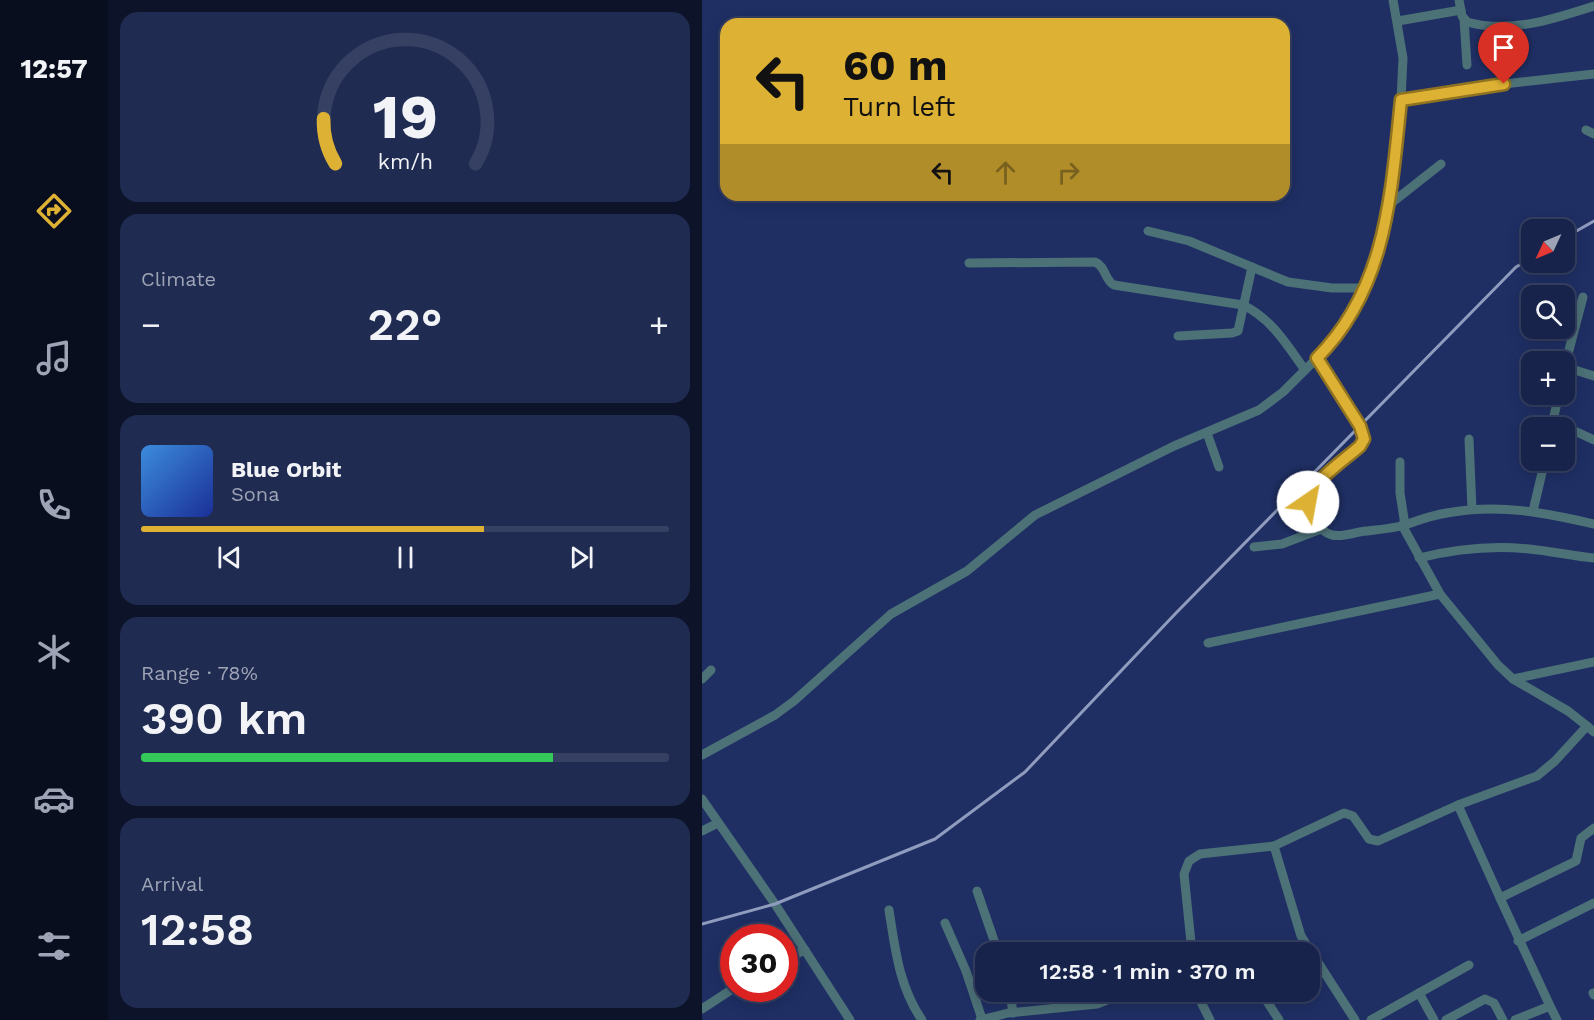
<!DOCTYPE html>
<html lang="en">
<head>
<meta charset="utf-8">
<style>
  body { margin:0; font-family:"Work Sans",sans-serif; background:#202b52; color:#f1f3f6; height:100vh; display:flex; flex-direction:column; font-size:22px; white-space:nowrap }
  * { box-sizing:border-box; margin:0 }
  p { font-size:20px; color:#9ea4b5 }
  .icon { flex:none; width:33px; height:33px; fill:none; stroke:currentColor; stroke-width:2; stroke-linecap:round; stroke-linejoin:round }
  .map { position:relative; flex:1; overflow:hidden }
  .sheet { display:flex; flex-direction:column; gap:12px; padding:12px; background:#0d1329; width:594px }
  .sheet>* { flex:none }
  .banner { position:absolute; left:18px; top:18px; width:570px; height:183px; border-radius:18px; box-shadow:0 3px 15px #0003,0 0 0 2px #364063; background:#ddb133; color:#111; overflow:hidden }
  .needle { width:39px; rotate:226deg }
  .tools { position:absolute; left:819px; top:219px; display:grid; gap:12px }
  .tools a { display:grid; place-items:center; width:54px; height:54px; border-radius:12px; background:#17234b; box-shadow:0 3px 15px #0003,0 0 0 2px #364063; font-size:30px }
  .speed { position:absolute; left:18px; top:924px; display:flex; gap:12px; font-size:30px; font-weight:700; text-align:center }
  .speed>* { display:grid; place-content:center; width:78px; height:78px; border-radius:50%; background:#17234b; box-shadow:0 3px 15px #0003,0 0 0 2px #364063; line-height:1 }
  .speed .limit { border:9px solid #d22; background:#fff; color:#111 }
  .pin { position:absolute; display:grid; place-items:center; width:51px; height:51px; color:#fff; margin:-62px -26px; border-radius:50% 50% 50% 0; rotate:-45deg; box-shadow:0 0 6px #0007 }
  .pin .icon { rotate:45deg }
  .me { position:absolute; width:66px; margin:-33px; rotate:33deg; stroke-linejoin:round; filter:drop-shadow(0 0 4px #0008) }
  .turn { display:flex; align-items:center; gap:21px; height:126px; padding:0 24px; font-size:27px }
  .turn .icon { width:78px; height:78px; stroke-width:2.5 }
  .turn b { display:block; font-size:42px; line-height:51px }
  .lanes { display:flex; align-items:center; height:57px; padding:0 24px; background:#0003; justify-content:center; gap:30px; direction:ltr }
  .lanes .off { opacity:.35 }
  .big { font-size:45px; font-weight:600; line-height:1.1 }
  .sheet .card { flex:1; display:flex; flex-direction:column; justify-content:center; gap:9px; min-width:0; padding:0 21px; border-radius:18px; background:#202b52 }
  .sheet .dial { align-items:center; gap:0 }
  .dial svg { height:156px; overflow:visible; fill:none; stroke:#364063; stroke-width:7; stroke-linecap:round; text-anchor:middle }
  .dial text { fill:#f1f3f6; stroke:none }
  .song { display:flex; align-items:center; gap:18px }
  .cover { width:72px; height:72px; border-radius:9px; background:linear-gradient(135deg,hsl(210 70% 55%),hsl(230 70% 35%)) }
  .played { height:6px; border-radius:3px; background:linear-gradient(90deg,#ddb133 65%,#364063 65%) }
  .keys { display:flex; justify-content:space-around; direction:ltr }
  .heat { display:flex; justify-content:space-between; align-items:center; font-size:33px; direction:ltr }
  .charge { height:9px; border-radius:4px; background:linear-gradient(90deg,#34c759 78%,#364063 0) }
  .trip { position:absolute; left:273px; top:942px; width:345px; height:60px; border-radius:18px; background:#17234b; box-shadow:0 3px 15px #0003,0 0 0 2px #364063; font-weight:600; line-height:60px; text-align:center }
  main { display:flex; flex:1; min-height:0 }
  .tabs { display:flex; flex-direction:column; width:108px; justify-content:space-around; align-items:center; background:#090e1e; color:#9ea4b5 }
  .tabs .icon { width:42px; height:42px }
  .tabs .on { color:#ddb133 }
  .tabs b { font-size:27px; color:#f1f3f6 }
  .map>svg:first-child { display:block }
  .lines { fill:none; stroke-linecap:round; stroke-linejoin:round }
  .street { stroke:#4c7177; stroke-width:9 }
  .rail { stroke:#909cbe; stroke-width:3 }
  .route-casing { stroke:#907321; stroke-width:15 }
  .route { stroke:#ddb133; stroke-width:10 }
</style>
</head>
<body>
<main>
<nav class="tabs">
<b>12:57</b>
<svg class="icon on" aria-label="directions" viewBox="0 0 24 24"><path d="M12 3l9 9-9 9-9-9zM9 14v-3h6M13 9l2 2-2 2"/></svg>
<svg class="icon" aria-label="music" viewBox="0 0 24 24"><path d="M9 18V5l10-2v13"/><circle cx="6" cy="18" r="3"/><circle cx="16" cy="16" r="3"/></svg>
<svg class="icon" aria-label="phone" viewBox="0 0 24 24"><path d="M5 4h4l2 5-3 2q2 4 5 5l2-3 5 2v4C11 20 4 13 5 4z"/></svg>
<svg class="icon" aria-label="climate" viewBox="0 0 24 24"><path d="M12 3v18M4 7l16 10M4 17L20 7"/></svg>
<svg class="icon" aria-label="car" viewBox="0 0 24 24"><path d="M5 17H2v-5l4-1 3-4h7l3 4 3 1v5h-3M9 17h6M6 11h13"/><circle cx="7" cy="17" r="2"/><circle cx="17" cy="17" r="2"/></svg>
<svg class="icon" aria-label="filters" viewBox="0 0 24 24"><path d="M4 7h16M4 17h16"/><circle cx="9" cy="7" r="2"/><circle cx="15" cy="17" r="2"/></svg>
</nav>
<section class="sheet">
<div class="card dial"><svg viewBox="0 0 100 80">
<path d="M14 69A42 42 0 1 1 86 69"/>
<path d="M14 69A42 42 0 0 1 8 46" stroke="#ddb133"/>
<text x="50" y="56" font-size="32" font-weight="700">19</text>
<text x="50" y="72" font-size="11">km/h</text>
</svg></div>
<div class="card"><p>Climate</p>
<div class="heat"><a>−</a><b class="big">22°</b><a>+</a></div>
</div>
<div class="card">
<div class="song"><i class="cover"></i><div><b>Blue Orbit</b><p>Sona</p></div></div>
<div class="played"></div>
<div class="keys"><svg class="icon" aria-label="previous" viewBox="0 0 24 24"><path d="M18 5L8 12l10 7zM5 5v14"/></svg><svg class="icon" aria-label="pause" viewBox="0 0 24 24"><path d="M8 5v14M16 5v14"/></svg><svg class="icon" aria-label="next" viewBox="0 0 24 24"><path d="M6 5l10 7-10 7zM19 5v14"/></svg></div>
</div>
<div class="card"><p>Range · 78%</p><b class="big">390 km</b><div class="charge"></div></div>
<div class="card"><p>Arrival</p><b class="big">12:58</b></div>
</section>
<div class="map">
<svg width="892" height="1020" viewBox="0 0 892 1020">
  <rect width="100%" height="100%" fill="#1f2f64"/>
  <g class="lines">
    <g class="street">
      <path d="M757,0L760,16L765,22C808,34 852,19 892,6"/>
      <polyline points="762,19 765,65"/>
      <polyline points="696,21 759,10"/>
      <polyline points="699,100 802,84 892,74"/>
      <polyline points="884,130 892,134"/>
      <polyline points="687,205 739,164"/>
      <polyline points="446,231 487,241 586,282 630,288 663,288"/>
      <path d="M267,263L393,262C404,266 402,280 412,285L541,305C570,319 585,345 603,370"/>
      <polyline points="476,336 530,333 536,331 550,267"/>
      <path d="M615,358L662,435C660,461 607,474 606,499C606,511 617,532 630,535C638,537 649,534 657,532C672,530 688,529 703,525C719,519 734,514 751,512C799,504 845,513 892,524"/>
      <polyline points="863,367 892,376"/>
      <polyline points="862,369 881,297"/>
      <polyline points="851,421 892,440"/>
      <polyline points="850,425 857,394"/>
      <polyline points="505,433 517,467"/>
      <polyline points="767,439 770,509"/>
      <polyline points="698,462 698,493 703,525"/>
      <polyline points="831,511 843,460"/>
      <polyline points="700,525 738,594 796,665 811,679 866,711 885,726"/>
      <polyline points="552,547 580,544 619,529"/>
      <path d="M717,558C753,549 789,545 827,549C849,551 870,556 892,558"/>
      <polyline points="506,643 738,594"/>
      <polyline points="0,679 9,670"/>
      <polyline points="811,679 892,662"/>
      <polyline points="0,755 73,715 92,701 189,614 265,571 333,515 472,446 557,410 581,392 630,343 639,332 660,296 672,262 687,205 699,100 701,58 691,0"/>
      <polyline points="0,799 73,904 148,1020"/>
      <polyline points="0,831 16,823"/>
      <polyline points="572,846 642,813 651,816 667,839 676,841 756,805"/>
      <polyline points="275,891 296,952"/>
      <polyline points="798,898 756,805 835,776 853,761 885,726 892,732"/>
      <path d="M187,910C193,948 197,987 220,1020"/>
      <polyline points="243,923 264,971 280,1019"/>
      <polyline points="816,941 892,903"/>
      <polyline points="490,952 482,874 487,861 498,854 572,846 599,936 653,1020"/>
      <polyline points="82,960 103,950"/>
      <polyline points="308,992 311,1013"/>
      <polyline points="494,992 508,1020"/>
      <polyline points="559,992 577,1020"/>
      <polyline points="717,993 732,1020"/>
      <polyline points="891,993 892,995"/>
      <polyline points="848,1006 798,898 874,861 879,838 892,828"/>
      <polyline points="0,1009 32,988"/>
      <polyline points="278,1020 306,1013 395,1004 425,992"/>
      <polyline points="669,1020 767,965"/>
      <polyline points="744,1020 783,999 792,1003 801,1020"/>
      <polyline points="813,1020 848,1006 855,1020"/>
    </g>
    <g class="rail">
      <polyline points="862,238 892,221"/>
      <polyline points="0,924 73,904 233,839 323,772 474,613 814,267 830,258"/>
    </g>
  </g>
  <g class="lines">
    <g class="route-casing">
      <path id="route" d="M606,502C607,483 644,459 658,446L662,439L658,426L615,358C685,288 689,193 699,100L802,84"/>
    </g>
    <use href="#route" class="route"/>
  </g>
</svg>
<div class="tools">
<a><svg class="needle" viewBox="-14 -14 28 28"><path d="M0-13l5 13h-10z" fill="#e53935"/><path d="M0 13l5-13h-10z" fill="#9ea4b5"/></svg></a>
<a><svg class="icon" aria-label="search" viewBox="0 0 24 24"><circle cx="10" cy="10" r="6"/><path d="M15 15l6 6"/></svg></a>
<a>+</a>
<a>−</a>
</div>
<div class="speed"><div class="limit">30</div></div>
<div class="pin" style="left:802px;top:84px;background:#d93025"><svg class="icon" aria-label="arrive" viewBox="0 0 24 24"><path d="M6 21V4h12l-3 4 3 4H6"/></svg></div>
<svg class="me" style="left:606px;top:502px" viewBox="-20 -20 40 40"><circle r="19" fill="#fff"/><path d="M0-13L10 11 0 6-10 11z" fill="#ddb133"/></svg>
<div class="trip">12:58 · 1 min · 370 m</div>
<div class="banner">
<div class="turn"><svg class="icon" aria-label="left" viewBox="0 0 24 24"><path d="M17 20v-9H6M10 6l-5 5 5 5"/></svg><div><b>60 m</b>Turn left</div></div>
<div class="lanes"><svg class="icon" aria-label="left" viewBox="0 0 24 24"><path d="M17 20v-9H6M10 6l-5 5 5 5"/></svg><svg class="icon off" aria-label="ahead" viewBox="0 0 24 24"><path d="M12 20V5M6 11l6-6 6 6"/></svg><svg class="icon off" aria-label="right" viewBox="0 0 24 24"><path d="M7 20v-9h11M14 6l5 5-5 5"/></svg></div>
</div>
</div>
</main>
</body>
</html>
